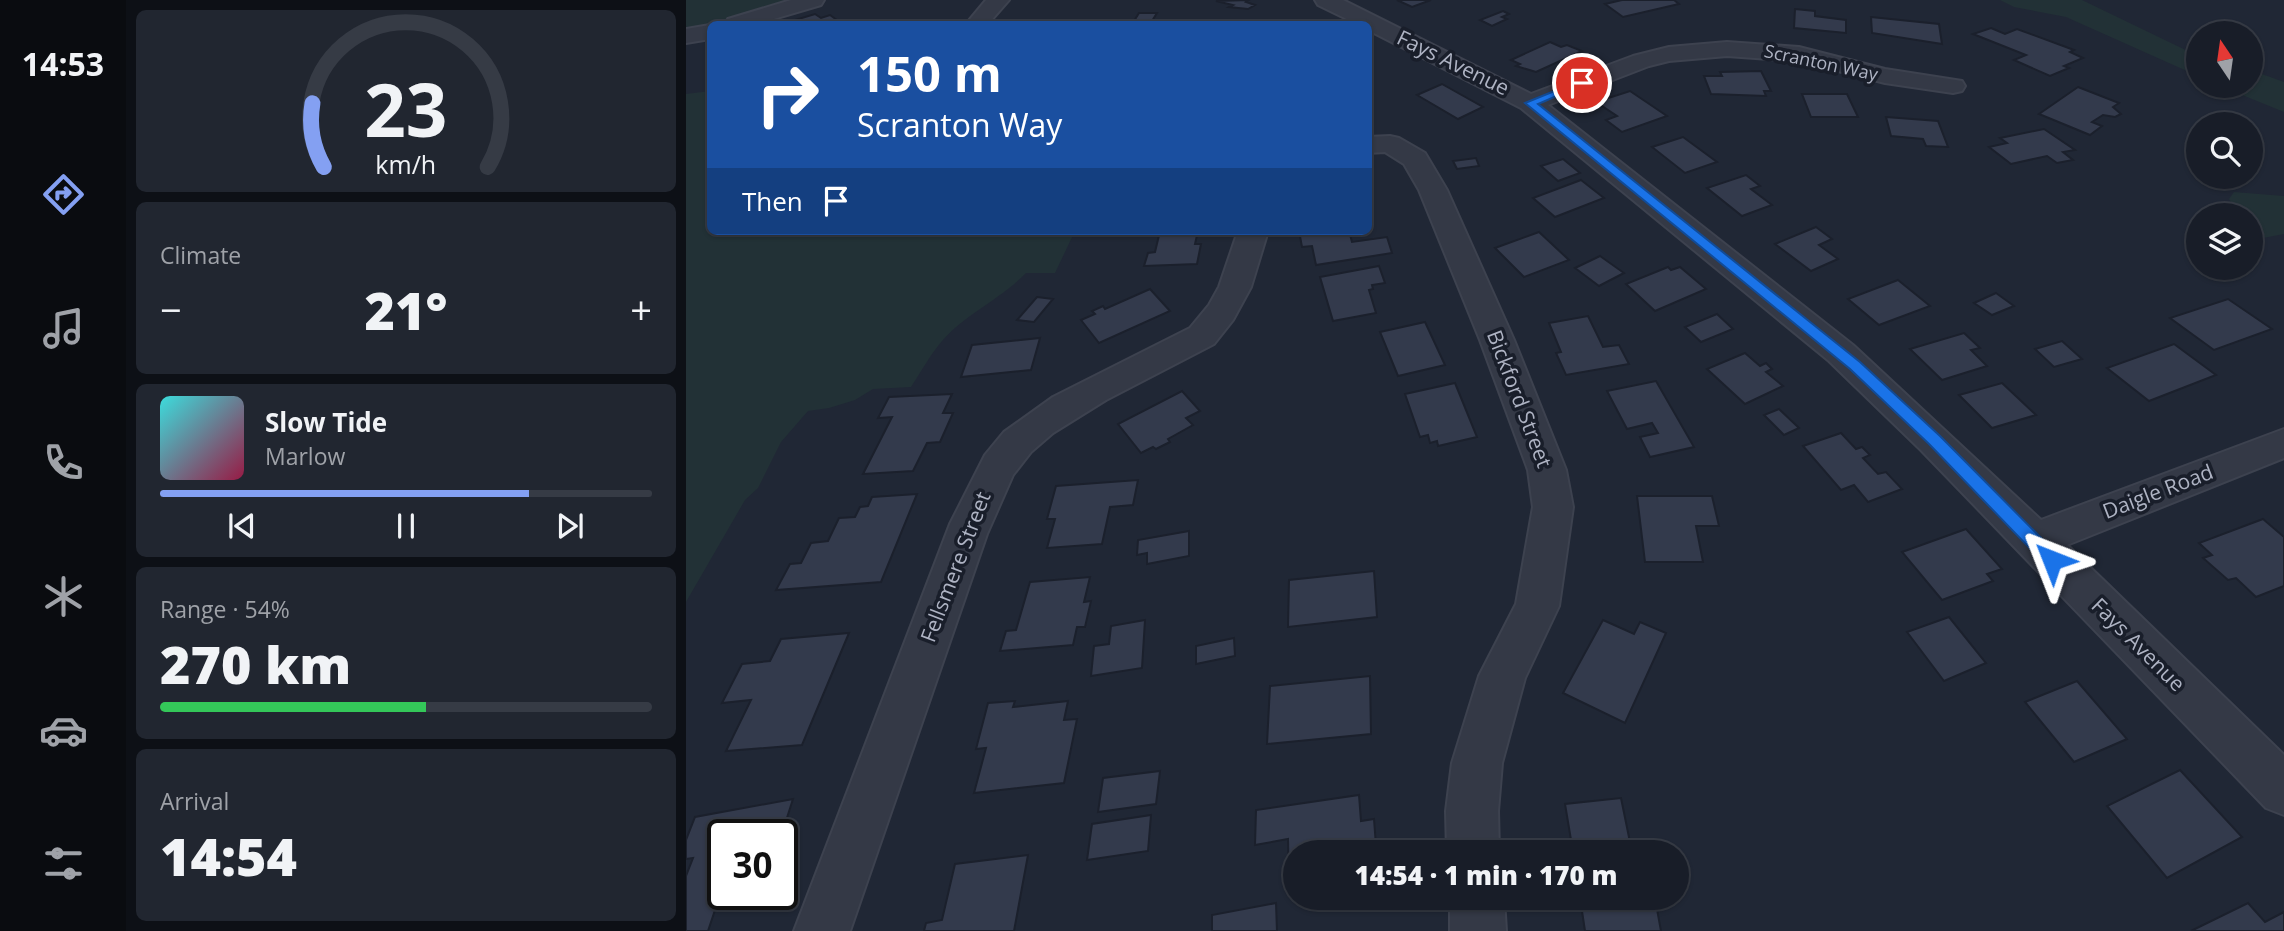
<!DOCTYPE html>
<html lang="en">
<head>
<meta charset="utf-8">
<style>
  body { margin:0; font-family:"Open Sans",sans-serif; background:#212630; color:#f1f3f6; height:100vh; display:flex; flex-direction:column; font-size:26px; white-space:nowrap }
  * { box-sizing:border-box; margin:0 }
  p { font-size:23px; color:#9fa2a8 }
  .icon { flex:none; width:38px; height:38px; fill:none; stroke:currentColor; stroke-width:2; stroke-linecap:round; stroke-linejoin:round }
  .map { position:relative; flex:1; overflow:hidden }
  .side { display:flex; flex-direction:column; gap:10px; padding:10px; background:#0d1016; width:560px }
  .side>* { flex:none }
  .banner { position:absolute; left:21px; top:21px; width:665px; height:214px; border-radius:10px; box-shadow:0 2px 5px #0004,0 0 0 2px #363b45; background:#1a4fa0; color:#fff; overflow:hidden }
  .needle { width:46px; rotate:347deg }
  .controls { position:absolute; left:1500px; top:21px; display:grid; gap:14px }
  .controls a { display:grid; place-items:center; width:77px; height:77px; border-radius:50%; background:#181d28; box-shadow:0 2px 5px #0004,0 0 0 2px #363b45; font-size:35px }
  .speed { position:absolute; left:21px; top:819px; display:flex; gap:14px; font-size:35px; font-weight:700; text-align:center }
  .speed>* { display:grid; place-content:center; width:91px; height:91px; border-radius:50%; background:#181d28; box-shadow:0 2px 5px #0004,0 0 0 2px #363b45; line-height:1 }
  .speed .limit { border:4px solid #111; border-radius:10px; background:#fff; color:#111 }
  .pin { position:absolute; display:grid; place-items:center; width:60px; height:60px; color:#fff; margin:-30px; border:4px solid #fff; border-radius:50%; box-shadow:0 2px 7px #0007 }
  .me { position:absolute; width:77px; margin:-38px; rotate:315deg; stroke-linejoin:round; filter:drop-shadow(0 0 5px #0008) }
  .turn { display:flex; align-items:center; gap:24px; height:147px; padding:0 35px; font-size:32px }
  .turn .icon { width:91px; height:91px; stroke-width:2.5 }
  .turn b { display:block; font-size:49px; line-height:60px }
  .then { display:flex; align-items:center; height:66px; padding:0 35px; background:#0003; gap:14px; font-size:26px }
  .big { font-size:52px; font-weight:800; line-height:1.1 }
  .side .widget { flex:1; display:flex; flex-direction:column; justify-content:center; gap:10px; min-width:0; padding:0 24px; border-radius:10px; background:#212630 }
  .side .dial { align-items:center; gap:0 }
  .dial svg { height:182px; overflow:visible; fill:none; stroke:#363b45; stroke-width:7; stroke-linecap:round; text-anchor:middle }
  .dial text { fill:#f1f3f6; stroke:none }
  .song { display:flex; align-items:center; gap:21px }
  .cover { width:84px; height:84px; border-radius:10px; background:linear-gradient(135deg,hsl(180 70% 55%),hsl(340 70% 35%)) }
  .played { height:7px; border-radius:4px; background:linear-gradient(90deg,#84a0f2 75%,#363b45 75%) }
  .keys { display:flex; justify-content:space-around; direction:ltr }
  .heat { display:flex; justify-content:space-between; align-items:center; font-size:38px; direction:ltr }
  .charge { height:10px; border-radius:5px; background:linear-gradient(90deg,#34c759 54%,#363b45 0) }
  .trip { position:absolute; left:597px; top:840px; width:406px; height:70px; border-radius:35px; background:#181d28; box-shadow:0 2px 5px #0004,0 0 0 2px #363b45; font-weight:800; line-height:70px; text-align:center }
  main { display:flex; flex:1; min-height:0 }
  .menu { display:flex; flex-direction:column; width:126px; justify-content:space-around; align-items:center; background:#0a0c10; color:#9fa2a8 }
  .menu .icon { width:49px; height:49px }
  .menu .on { color:#84a0f2 }
  .menu b { font-size:32px; color:#f1f3f6 }
  .map>svg:first-child { display:block }
  .green { fill:#223136 }
  .building { fill:#333a4c; stroke:#1b202c; stroke-width:2 }
  .lines { fill:none; stroke-linecap:round; stroke-linejoin:round }
  .minor-casing { stroke:#3d424f; stroke-width:4 }
  .minor { fill:#343946; fill-rule:evenodd }
  .route { fill:#1a73e8; stroke:#114b97; stroke-width:2 }
  .labels { text-anchor:middle; stroke-width:7; stroke-linejoin:round; paint-order:stroke }
  .far-street-label { font-size:18px; fill:#aeb3c3; stroke:#191e2a }
  .street-label { font-size:21px; fill:#aeb3c3; stroke:#191e2a }
</style>
</head>
<body>
<main>
<nav class="menu">
<b>14:53</b>
<svg class="icon on" aria-label="directions" viewBox="0 0 24 24"><path d="M12 3l9 9-9 9-9-9zM9 14v-3h6M13 9l2 2-2 2"/></svg>
<svg class="icon" aria-label="music" viewBox="0 0 24 24"><path d="M9 18V5l10-2v13"/><circle cx="6" cy="18" r="3"/><circle cx="16" cy="16" r="3"/></svg>
<svg class="icon" aria-label="phone" viewBox="0 0 24 24"><path d="M5 4h4l2 5-3 2q2 4 5 5l2-3 5 2v4C11 20 4 13 5 4z"/></svg>
<svg class="icon" aria-label="climate" viewBox="0 0 24 24"><path d="M12 3v18M4 7l16 10M4 17L20 7"/></svg>
<svg class="icon" aria-label="car" viewBox="0 0 24 24"><path d="M5 17H2v-5l4-1 3-4h7l3 4 3 1v5h-3M9 17h6M6 11h13"/><circle cx="7" cy="17" r="2"/><circle cx="17" cy="17" r="2"/></svg>
<svg class="icon" aria-label="filters" viewBox="0 0 24 24"><path d="M4 7h16M4 17h16"/><circle cx="9" cy="7" r="2"/><circle cx="15" cy="17" r="2"/></svg>
</nav>
<section class="side">
<div class="widget dial"><svg viewBox="0 0 100 80">
<path d="M14 69A42 42 0 1 1 86 69"/>
<path d="M14 69A42 42 0 0 1 9 41" stroke="#84a0f2"/>
<text x="50" y="56" font-size="32" font-weight="700">23</text>
<text x="50" y="72" font-size="11">km/h</text>
</svg></div>
<div class="widget"><p>Climate</p>
<div class="heat"><a>−</a><b class="big">21°</b><a>+</a></div>
</div>
<div class="widget">
<div class="song"><i class="cover"></i><div><b>Slow Tide</b><p>Marlow</p></div></div>
<div class="played"></div>
<div class="keys"><svg class="icon" aria-label="previous" viewBox="0 0 24 24"><path d="M18 5L8 12l10 7zM5 5v14"/></svg><svg class="icon" aria-label="pause" viewBox="0 0 24 24"><path d="M8 5v14M16 5v14"/></svg><svg class="icon" aria-label="next" viewBox="0 0 24 24"><path d="M6 5l10 7-10 7zM19 5v14"/></svg></div>
</div>
<div class="widget"><p>Range · 54%</p><b class="big">270 km</b><div class="charge"></div></div>
<div class="widget"><p>Arrival</p><b class="big">14:54</b></div>
</section>
<div class="map">
<svg width="1598" height="931" viewBox="0 0 1598 931">
  <rect width="100%" height="100%" fill="#202735"/>
  <g class="green">
    <polygon points="0,0 103,0 20,25 0,27"/>
    <polygon points="1314,0 1396,0 1512,56 1512,76 1380,17 1328,7"/>
    <polygon points="1565,70 1598,82 1598,112 1534,86 1564,86"/>
    <path d="M24,91V231H389L369,273H340C315,299 279,314 256,341C244,355 235,372 225,387L187,389L169,400L143,408L122,411L95,442L72,488L59,500L0,602V94Z"/>
    <polygon points="1548,192 1598,196 1598,234 1577,238 1565,227 1564,215 1553,215 1543,199"/>
  </g>
  <g class="building">
    <polygon points="563,0 560,2 569,5 562,9 543,7 547,5 530,1"/>
    <polygon points="711,0 745,0 726,7"/>
    <polygon points="936,0 988,0 993,4 937,17 919,4"/>
    <polygon points="1109,9 1129,11 1129,16 1160,20 1160,33 1108,28"/>
    <polygon points="817,11 823,14 816,17 821,19 806,26 794,20"/>
    <polygon points="453,13 471,13 466,21 448,21"/>
    <polygon points="129,14 135,18 144,15 155,23 99,23"/>
    <polygon points="1185,17 1253,24 1256,44 1186,33"/>
    <polygon points="1305,28 1319,34 1331,29 1388,50 1384,52 1397,58 1378,66 1383,68 1364,76 1328,60 1340,55 1287,34"/>
    <polygon points="864,42 875,47 881,45 896,51 850,72 830,66 834,64 825,60"/>
    <polygon points="1075,71 1085,91 1078,91 1080,96 1025,94 1018,76 1036,76 1034,72"/>
    <polygon points="756,84 797,107 772,119 731,95"/>
    <polygon points="1392,87 1433,103 1427,107 1435,114 1429,117 1417,115 1406,122 1416,126 1404,135 1353,114"/>
    <polygon points="944,91 981,116 936,132 920,120 931,116 910,102"/>
    <polygon points="1116,94 1161,94 1172,117 1125,117"/>
    <polygon points="1200,117 1252,121 1262,147 1240,146 1237,139 1205,136"/>
    <polygon points="1358,129 1389,150 1377,152 1387,160 1371,163 1361,156 1325,164 1303,147 1321,143 1314,138"/>
    <polygon points="997,137 1031,162 999,173 966,147"/>
    <polygon points="790,158 793,166 771,169 767,161"/>
    <polygon points="877,159 894,173 872,181 855,166"/>
    <polygon points="1060,175 1074,186 1065,189 1086,205 1056,216 1021,188"/>
    <polygon points="895,180 918,198 869,217 847,198"/>
    <polygon points="1130,227 1146,239 1133,245 1152,259 1125,271 1089,244"/>
    <polygon points="474,231 512,231 509,244 515,244 511,264 458,266 462,253 469,252"/>
    <polygon points="613,231 663,231 666,242 701,237 706,253 630,265 626,246 616,247"/>
    <polygon points="853,232 883,260 838,277 809,248"/>
    <polygon points="914,256 938,273 913,286 889,268"/>
    <polygon points="693,266 699,283 686,285 687,289 683,290 690,313 647,321 634,277"/>
    <polygon points="982,267 985,270 994,267 1020,289 969,311 940,284"/>
    <polygon points="1212,280 1244,306 1193,325 1162,299"/>
    <polygon points="464,289 484,311 413,343 395,320 409,314 406,311 417,306 419,309"/>
    <polygon points="1310,293 1328,306 1306,315 1288,303"/>
    <polygon points="351,297 367,299 348,322 331,320"/>
    <polygon points="1542,299 1586,329 1528,350 1484,318"/>
    <polygon points="1031,314 1047,329 1015,342 999,327"/>
    <polygon points="902,316 917,347 933,345 943,364 880,375 870,353 875,352 863,323"/>
    <polygon points="739,322 759,365 712,376 694,332"/>
    <polygon points="1278,333 1294,348 1285,350 1301,366 1256,380 1224,349"/>
    <polygon points="354,338 345,370 275,377 286,345"/>
    <polygon points="1376,341 1396,359 1368,367 1349,349"/>
    <polygon points="1488,344 1530,375 1463,401 1421,368"/>
    <polygon points="1059,353 1074,366 1080,363 1086,369 1080,372 1097,386 1059,404 1021,369"/>
    <polygon points="970,381 1008,447 964,457 954,437 972,433 966,423 941,429 921,391"/>
    <polygon points="769,383 791,437 752,446 751,441 744,443 742,435 734,437 719,394"/>
    <polygon points="1316,383 1350,415 1306,428 1273,395"/>
    <polygon points="496,391 514,411 500,418 507,425 482,439 484,442 470,449 467,447 455,453 432,424"/>
    <polygon points="266,394 257,413 267,413 254,442 241,443 227,471 177,474 206,417 192,418 203,397"/>
    <polygon points="1093,409 1113,428 1098,435 1078,415"/>
    <polygon points="1155,433 1170,449 1176,447 1184,455 1177,458 1192,474 1200,472 1216,489 1182,502 1168,485 1155,490 1117,446"/>
    <polygon points="452,480 447,505 424,507 416,544 361,548 369,519 361,519 370,486"/>
    <polygon points="231,494 195,582 90,590 104,564 115,563 125,543 142,541 153,518 169,517 174,507 182,506 186,497"/>
    <polygon points="951,496 1026,496 1033,526 1010,526 1017,562 959,562"/>
    <polygon points="1577,519 1598,537 1598,586 1570,597 1550,578 1542,580 1517,558 1526,555 1513,543"/>
    <polygon points="1280,529 1316,569 1301,574 1307,581 1256,600 1216,552"/>
    <polygon points="503,531 503,556 461,564 461,553 451,555 452,540"/>
    <polygon points="688,571 691,617 602,627 603,580"/>
    <polygon points="404,577 398,602 405,601 399,627 391,627 387,645 314,651 320,631 330,630 344,582"/>
    <polygon points="1263,617 1300,663 1258,681 1221,632"/>
    <polygon points="459,620 456,668 405,676 408,646 423,644 425,626"/>
    <polygon points="917,620 948,634 954,622 980,633 939,723 877,693"/>
    <polygon points="163,633 116,745 40,751 65,700 36,703 56,664 84,661 95,639"/>
    <polygon points="548,638 549,656 510,664 510,646"/>
    <polygon points="684,676 685,734 581,744 584,686"/>
    <polygon points="1391,681 1441,739 1388,762 1339,702"/>
    <polygon points="329,701 327,707 382,701 378,720 391,719 378,783 288,793 300,748 290,749 302,703"/>
    <polygon points="1494,770 1556,837 1481,878 1421,806"/>
    <polygon points="474,771 470,804 412,812 417,778"/>
    <polygon points="673,795 675,821 688,819 690,846 676,849 677,852 609,852 609,889 603,889 602,839 569,845 570,810"/>
    <polygon points="935,798 946,852 887,852 879,804"/>
    <polygon points="107,799 99,824 79,827 76,835 37,835 38,894 34,895 22,931 0,931 0,876 7,858 0,859 0,840 9,817"/>
    <polygon points="465,815 462,851 401,860 406,824"/>
    <polygon points="342,855 328,931 238,931 240,923 256,920 269,864"/>
    <polygon points="894,898 969,898 975,931 899,931"/>
    <polygon points="590,903 591,931 526,931 526,915"/>
    <polygon points="1562,903 1579,922 1598,912 1598,931 1505,931"/>
  </g>
  <g class="lines">
    <g class="minor-casing">
      <g id="minor">
        <polygon points="105,0 138,0 135,5 71,24 39,24 42,19"/>
        <polygon points="300,0 323,0 302,24 280,24"/>
        <polygon points="629,0 657,0 845,94 947,56 983,47 1041,42 1113,47 1199,69 1276,81 1279,86 1276,91 1267,93 1199,83 1113,61 1041,56 983,61 963,66 862,105 1167,345 1355,520 1598,429 1598,458 1381,545 1598,755 1598,815 1580,808 1235,450 1143,361 835,108 682,30 682,24 671,24 632,5"/>
        <polygon points="24,25 24,39 0,43 0,29"/>
        <polygon points="704,136 713,138 739,153 761,190 828,340 880,470 887,507 873,606 839,678 816,763 812,811 813,852 761,852 760,811 766,763 793,676 830,604 847,507 842,470 794,340 733,190 718,164 699,152 682,153 682,137"/>
        <polygon points="552,231 582,231 565,287 547,320 528,344 420,400 367,433 345,452 327,475 301,534 164,931 108,931 264,524 299,455 318,432 367,397 504,328 523,305 533,287"/>
        <polygon points="764,898 818,898 820,931 764,931"/>
      </g>
    </g>
    <use href="#minor" class="minor"/>
  </g>
  <polygon class="route" points="893,81 901,83 852,104 1174,362 1254,436 1372,555 1375,560 1372,565 1366,567 1360,565 1243,444 1164,369 839,103"/>
  <g class="labels">
    <g class="far-street-label">
      <text transform="translate(1135 63) rotate(12)" y="6">Scranton Way</text>
    </g>
    <g class="street-label">
      <text transform="translate(767 63) rotate(26)" y="7">Fays Avenue</text>
      <text transform="translate(833 399) rotate(69)" y="7">Bickford Street</text>
      <text transform="translate(1472 492) rotate(-21)" y="7">Daigle Road</text>
      <text transform="translate(270 567) rotate(-69)" y="7">Fellsmere Street</text>
      <text transform="translate(1452 645) rotate(45)" y="7">Fays Avenue</text>
    </g>
  </g>
</svg>
<div class="controls">
<a><svg class="needle" viewBox="-14 -14 28 28"><path d="M0-13l5 13h-10z" fill="#e53935"/><path d="M0 13l5-13h-10z" fill="#9fa2a8"/></svg></a>
<a><svg class="icon" aria-label="search" viewBox="0 0 24 24"><circle cx="10" cy="10" r="6"/><path d="M15 15l6 6"/></svg></a>
<a><svg class="icon" aria-label="layers" viewBox="0 0 24 24"><path d="M12 4l9 5-9 5-9-5zM3 14l9 5 9-5"/></svg></a>
</div>
<div class="speed"><div class="limit">30</div></div>
<div class="pin" style="left:896px;top:83px;background:#d93025"><svg class="icon" aria-label="arrive" viewBox="0 0 24 24"><path d="M6 21V4h12l-3 4 3 4H6"/></svg></div>
<svg class="me" style="left:1366px;top:560px" viewBox="-20 -20 40 40"><path d="M0-17L14 15 0 8-14 15z" fill="#1a73e8" stroke="#fff" stroke-width="4"/></svg>
<div class="trip">14:54 · 1 min · 170 m</div>
<div class="banner">
<div class="turn"><svg class="icon" aria-label="right" viewBox="0 0 24 24"><path d="M7 20v-9h11M14 6l5 5-5 5"/></svg><div><b>150 m</b>Scranton Way</div></div>
<div class="then">Then<svg class="icon" aria-label="arrive" viewBox="0 0 24 24"><path d="M6 21V4h12l-3 4 3 4H6"/></svg></div>
</div>
</div>
</main>
</body>
</html>
